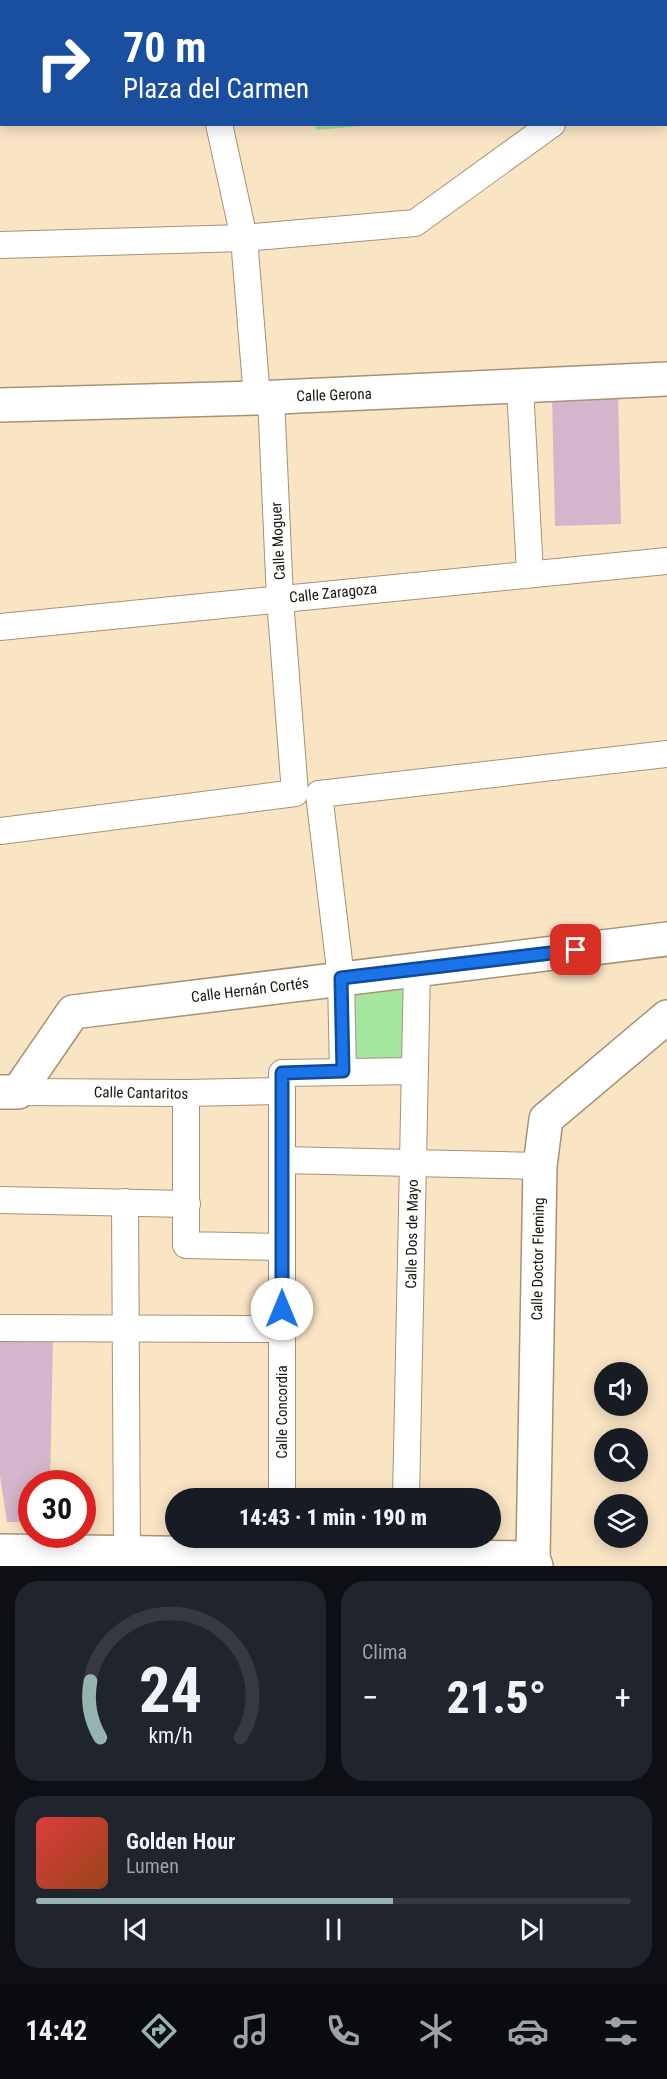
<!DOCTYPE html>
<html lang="es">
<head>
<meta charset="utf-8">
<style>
  body { margin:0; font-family:"Roboto Condensed",sans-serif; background:#20242c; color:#f1f3f6; height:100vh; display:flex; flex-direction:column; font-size:22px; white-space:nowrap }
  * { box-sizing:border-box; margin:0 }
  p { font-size:20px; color:#9ea1a6 }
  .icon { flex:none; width:33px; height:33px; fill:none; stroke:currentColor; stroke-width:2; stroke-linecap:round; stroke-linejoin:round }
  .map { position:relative; height:1566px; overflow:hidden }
  .panel { display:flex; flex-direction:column; gap:15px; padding:15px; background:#0d0f14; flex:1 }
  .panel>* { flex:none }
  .guide { position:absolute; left:0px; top:0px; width:668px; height:126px; box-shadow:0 3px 15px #0003; background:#1a4fa0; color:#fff; overflow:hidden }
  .fabs { position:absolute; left:594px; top:1362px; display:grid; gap:12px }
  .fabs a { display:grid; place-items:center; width:54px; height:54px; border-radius:50%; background:#171b24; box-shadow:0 3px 15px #0003; font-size:30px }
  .speed { position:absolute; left:18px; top:1470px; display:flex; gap:12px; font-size:30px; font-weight:700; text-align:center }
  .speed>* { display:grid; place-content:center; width:78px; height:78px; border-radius:50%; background:#171b24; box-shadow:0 3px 15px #0003; line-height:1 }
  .speed .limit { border:9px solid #d22; background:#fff; color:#111 }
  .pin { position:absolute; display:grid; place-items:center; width:51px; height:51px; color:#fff; margin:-26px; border-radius:12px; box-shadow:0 3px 9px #0006 }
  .me { position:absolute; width:66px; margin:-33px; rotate:0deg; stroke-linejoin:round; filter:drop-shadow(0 0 4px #0008) }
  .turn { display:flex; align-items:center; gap:21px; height:126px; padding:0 24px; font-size:27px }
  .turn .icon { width:78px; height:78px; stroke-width:2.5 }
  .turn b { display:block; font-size:42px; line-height:51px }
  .big { font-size:45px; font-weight:800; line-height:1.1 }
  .panel .tile { flex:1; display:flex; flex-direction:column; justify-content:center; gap:9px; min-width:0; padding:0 21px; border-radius:24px; background:#20242c }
  .panel .dial { align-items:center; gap:0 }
  .dial svg { height:156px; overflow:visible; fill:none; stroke:#363941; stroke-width:7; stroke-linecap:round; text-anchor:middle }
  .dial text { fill:#f1f3f6; stroke:none }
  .song { display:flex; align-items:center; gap:18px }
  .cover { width:72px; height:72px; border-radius:9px; background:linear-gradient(135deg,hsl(0 70% 55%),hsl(20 70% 35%)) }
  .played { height:6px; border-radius:3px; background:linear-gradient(90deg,#95b4af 60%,#363941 60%) }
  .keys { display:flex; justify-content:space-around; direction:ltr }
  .heat { display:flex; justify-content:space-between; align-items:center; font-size:33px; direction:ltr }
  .panel .tiles { flex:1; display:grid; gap:15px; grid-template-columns:1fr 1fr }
  .tile:last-child { grid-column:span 2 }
  .trip { position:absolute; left:165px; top:1488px; width:336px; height:60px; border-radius:30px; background:#171b24; box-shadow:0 3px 15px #0003; font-weight:800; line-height:60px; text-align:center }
  .tab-bar { display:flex; height:96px; justify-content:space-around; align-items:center; background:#090b0e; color:#9ea1a6 }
  .tab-bar .icon { width:42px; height:42px }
  .tab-bar .current { color:#95b4af }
  .tab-bar b { font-size:27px; color:#f1f3f6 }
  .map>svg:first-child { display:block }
  .green { fill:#a5e6a0 }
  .building { fill:#d5b5cb }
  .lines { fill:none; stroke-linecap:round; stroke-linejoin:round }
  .street-casing { stroke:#a69376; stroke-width:28 }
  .secondary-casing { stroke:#a69376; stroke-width:36 }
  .path { stroke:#90826c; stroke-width:4; stroke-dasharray:3 3; stroke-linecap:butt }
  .street { stroke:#fff; stroke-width:26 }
  .secondary { stroke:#fff; stroke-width:33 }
  .route-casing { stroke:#114b97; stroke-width:15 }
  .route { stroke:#1a73e8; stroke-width:10 }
  .labels { text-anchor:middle; stroke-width:5; stroke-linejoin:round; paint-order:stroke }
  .street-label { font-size:15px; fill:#1b1409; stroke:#fff }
</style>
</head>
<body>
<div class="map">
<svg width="667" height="1566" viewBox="0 0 667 1566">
  <rect width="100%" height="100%" fill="#f9e4c4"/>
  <g class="green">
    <polygon points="291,0 520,0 520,1 291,2"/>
    <polygon points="315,125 315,124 373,125 316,130"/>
    <polygon points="407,980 405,1058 353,1060 351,986"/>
  </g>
  <g class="building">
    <polygon points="618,396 621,524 555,526 552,397"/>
    <polygon points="0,1338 53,1338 50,1484 32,1484 32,1522 7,1522 0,1476"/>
  </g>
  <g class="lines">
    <g class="street-casing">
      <g id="street">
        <polyline points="182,0 182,2"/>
        <polyline points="0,93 2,93"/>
        <polyline points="666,112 667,112"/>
        <polyline points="219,124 244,238 257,398"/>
        <polyline points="0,245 244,238 415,223 552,124"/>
        <polyline points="520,387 530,573"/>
        <polyline points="0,627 667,561"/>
        <polyline points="0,831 295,793 280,599 271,397"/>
        <polyline points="343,1071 341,978 319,794 667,754"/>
        <polyline points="18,1092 186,1093 282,1091"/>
        <polyline points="186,1093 186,1245 282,1247"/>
        <polyline points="282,1160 540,1166"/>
        <polyline points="0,1200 187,1204"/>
        <polyline points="125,1202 127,1553"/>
        <polyline points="0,1328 282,1329"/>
        <polyline points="282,1498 282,1073 415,1071"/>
        <polyline points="406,1498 417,969"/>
      </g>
    </g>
    <g class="secondary-casing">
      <g id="secondary">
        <polyline points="0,405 257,398 667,379"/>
        <polyline points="0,1092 18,1092 73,1012 667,939"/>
        <polyline points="0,1551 533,1558"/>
        <polyline points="536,1566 533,1558 540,1166 546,1119 667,1017"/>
      </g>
    </g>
    <polyline class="path" points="444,0 447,2"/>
    <use href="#street" class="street"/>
    <use href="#secondary" class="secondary"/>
  </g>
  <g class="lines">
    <g class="route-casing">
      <polyline id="route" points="282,1309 282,1073 343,1071 341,978 576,950"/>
    </g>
    <use href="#route" class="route"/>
  </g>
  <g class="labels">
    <g class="street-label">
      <text transform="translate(334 395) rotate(-2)" y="5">Calle Gerona</text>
      <text transform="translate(278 541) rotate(-93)" y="5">Calle Moguer</text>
      <text transform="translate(333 593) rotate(-6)" y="5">Calle Zaragoza</text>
      <text transform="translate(250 990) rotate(-7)" y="5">Calle Hernán Cortés</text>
      <text transform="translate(141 1093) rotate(1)" y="5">Calle Cantaritos</text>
      <text transform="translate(412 1234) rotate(-89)" y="5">Calle Dos de Mayo</text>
      <text transform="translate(538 1259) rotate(-89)" y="5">Calle Doctor Fleming</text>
      <text transform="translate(282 1412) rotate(-90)" y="5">Calle Concordia</text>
    </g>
  </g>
</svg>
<div class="fabs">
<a><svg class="icon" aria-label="sound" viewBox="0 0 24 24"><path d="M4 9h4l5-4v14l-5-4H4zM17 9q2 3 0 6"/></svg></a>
<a><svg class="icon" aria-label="search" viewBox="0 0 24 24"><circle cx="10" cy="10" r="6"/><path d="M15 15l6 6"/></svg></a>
<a><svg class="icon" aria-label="layers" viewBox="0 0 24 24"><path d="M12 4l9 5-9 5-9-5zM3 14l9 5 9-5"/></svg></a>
</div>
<div class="speed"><div class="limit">30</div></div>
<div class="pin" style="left:576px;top:950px;background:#d93025"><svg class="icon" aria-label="arrive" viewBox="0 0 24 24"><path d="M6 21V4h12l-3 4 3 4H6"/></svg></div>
<svg class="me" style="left:282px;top:1309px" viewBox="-20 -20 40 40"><circle r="19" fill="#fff"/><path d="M0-13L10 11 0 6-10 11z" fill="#1a73e8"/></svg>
<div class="trip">14:43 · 1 min · 190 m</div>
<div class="guide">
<div class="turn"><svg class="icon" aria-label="right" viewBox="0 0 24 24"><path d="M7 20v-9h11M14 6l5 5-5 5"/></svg><div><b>70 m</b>Plaza del Carmen</div></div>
</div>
</div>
<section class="panel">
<div class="tiles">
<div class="tile dial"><svg viewBox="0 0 100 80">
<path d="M14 69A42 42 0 1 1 86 69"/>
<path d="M14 69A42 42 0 0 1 9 40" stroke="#95b4af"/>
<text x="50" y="56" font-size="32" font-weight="700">24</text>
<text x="50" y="72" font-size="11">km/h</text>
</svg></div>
<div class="tile"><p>Clima</p>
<div class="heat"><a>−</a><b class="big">21.5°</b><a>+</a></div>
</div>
<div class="tile">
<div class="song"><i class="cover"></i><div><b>Golden Hour</b><p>Lumen</p></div></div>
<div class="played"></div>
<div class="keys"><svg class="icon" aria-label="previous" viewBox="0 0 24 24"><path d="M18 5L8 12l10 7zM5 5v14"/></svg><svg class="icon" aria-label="pause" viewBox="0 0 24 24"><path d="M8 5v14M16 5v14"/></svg><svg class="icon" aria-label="next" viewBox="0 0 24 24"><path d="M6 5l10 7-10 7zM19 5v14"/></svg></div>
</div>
</div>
</section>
<nav class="tab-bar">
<b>14:42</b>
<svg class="icon current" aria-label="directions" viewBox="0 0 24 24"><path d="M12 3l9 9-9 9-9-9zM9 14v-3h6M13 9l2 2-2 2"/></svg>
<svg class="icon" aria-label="music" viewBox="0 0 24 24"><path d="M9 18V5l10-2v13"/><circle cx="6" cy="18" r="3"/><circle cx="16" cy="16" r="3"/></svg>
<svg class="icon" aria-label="phone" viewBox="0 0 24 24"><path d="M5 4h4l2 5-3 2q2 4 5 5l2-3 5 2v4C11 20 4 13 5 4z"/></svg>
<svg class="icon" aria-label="climate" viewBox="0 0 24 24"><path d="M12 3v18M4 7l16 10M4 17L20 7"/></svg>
<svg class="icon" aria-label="car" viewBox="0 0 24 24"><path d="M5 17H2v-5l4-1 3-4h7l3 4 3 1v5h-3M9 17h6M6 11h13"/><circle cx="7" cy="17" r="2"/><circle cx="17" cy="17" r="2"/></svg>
<svg class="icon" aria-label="filters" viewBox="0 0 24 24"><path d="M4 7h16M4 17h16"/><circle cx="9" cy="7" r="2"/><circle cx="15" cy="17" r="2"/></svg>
</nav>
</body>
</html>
